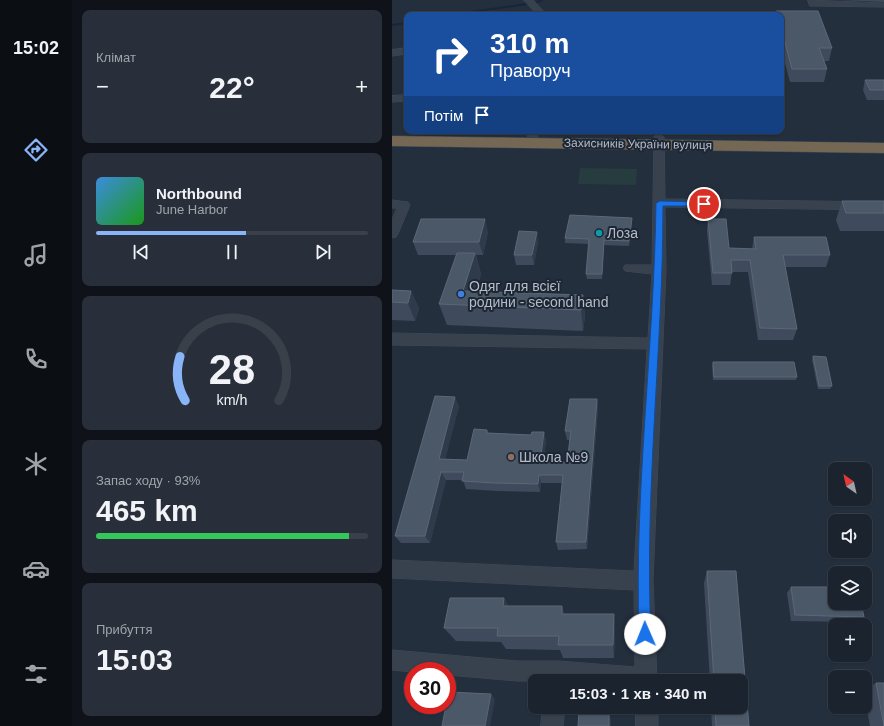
<!DOCTYPE html>
<html lang="uk">
<head>
<meta charset="utf-8">
<style>
  body { margin:0; font-family:Arial,sans-serif; background:#282f3a; color:#f1f3f6; height:100vh; display:flex; flex-direction:column; font-size:15px; white-space:nowrap }
  * { box-sizing:border-box; margin:0 }
  p { font-size:13px; color:#a0a4aa }
  .icon { flex:none; width:22px; height:22px; fill:none; stroke:currentColor; stroke-width:2; stroke-linecap:round; stroke-linejoin:round }
  .map { position:relative; flex:1; overflow:hidden }
  .panel { display:flex; flex-direction:column; gap:10px; padding:10px; background:#0f1319; width:320px }
  .panel>* { flex:none }
  .guide { position:absolute; left:12px; top:12px; width:380px; height:122px; border-radius:8px; box-shadow:0 1px 3px #0004,0 0 0 1px #39404a; background:#1a4fa0; color:#fff; overflow:hidden }
  .needle { width:26px; rotate:326deg }
  .tools { position:absolute; left:436px; top:462px; display:grid; gap:8px }
  .tools a { display:grid; place-items:center; width:44px; height:44px; border-radius:8px; background:#1b232e; box-shadow:0 1px 3px #0004,0 0 0 1px #39404a; font-size:20px }
  .speed { position:absolute; left:12px; top:662px; display:flex; gap:8px; font-size:20px; font-weight:700; text-align:center }
  .speed>* { display:grid; place-content:center; width:52px; height:52px; border-radius:50%; background:#1b232e; box-shadow:0 1px 3px #0004,0 0 0 1px #39404a; line-height:1 }
  .speed .limit { border:6px solid #d22; background:#fff; color:#111 }
  .pin { position:absolute; display:grid; place-items:center; width:34px; height:34px; color:#fff; margin:-17px; border:2px solid #fff; border-radius:50%; box-shadow:0 1px 4px #0007 }
  .me { position:absolute; width:44px; margin:-22px; rotate:359deg; stroke-linejoin:round; filter:drop-shadow(0 0 3px #0008) }
  .turn { display:flex; align-items:center; gap:14px; height:84px; padding:0 20px; font-size:18px }
  .turn .icon { width:52px; height:52px; stroke-width:2.5 }
  .turn b { display:block; font-size:28px; line-height:34px }
  .then { display:flex; align-items:center; height:38px; padding:0 20px; background:#0003; gap:8px; font-size:15px }
  .big { font-size:30px; font-weight:700; line-height:1.1 }
  .panel .card { flex:1; display:flex; flex-direction:column; justify-content:center; gap:6px; min-width:0; padding:0 14px; border-radius:8px; background:#282f3a }
  .panel .dial { align-items:center; gap:0 }
  .dial svg { height:104px; overflow:visible; fill:none; stroke:#39404a; stroke-width:7; stroke-linecap:round; text-anchor:middle }
  .dial text { fill:#f1f3f6; stroke:none }
  .song { display:flex; align-items:center; gap:12px }
  .cover { width:48px; height:48px; border-radius:6px; background:linear-gradient(135deg,hsl(210 70% 55%),hsl(120 70% 35%)) }
  .played { height:4px; border-radius:2px; background:linear-gradient(90deg,#8ab4f8 55%,#39404a 55%) }
  .keys { display:flex; justify-content:space-around; direction:ltr }
  .heat { display:flex; justify-content:space-between; align-items:center; font-size:22px; direction:ltr }
  .charge { height:6px; border-radius:3px; background:linear-gradient(90deg,#34c759 93%,#39404a 0) }
  .trip { position:absolute; left:136px; top:674px; width:220px; height:40px; border-radius:8px; background:#1b232e; box-shadow:0 1px 3px #0004,0 0 0 1px #39404a; font-weight:700; line-height:40px; text-align:center }
  main { display:flex; flex:1; min-height:0 }
  .menu { display:flex; flex-direction:column; width:72px; justify-content:space-around; align-items:center; background:#0b0e12; color:#a0a4aa }
  .menu .icon { width:28px; height:28px }
  .menu .selected { color:#8ab4f8 }
  .menu b { font-size:18px; color:#f1f3f6 }
  .map>svg:first-child { display:block }
  .green { fill:#263c3f }
  .lines { fill:none; stroke-linecap:round; stroke-linejoin:round }
  .stream { stroke:#17263c; stroke-width:2 }
  .minor-casing { stroke:#414a57; stroke-width:1 }
  .highway-casing { stroke:#434c59; stroke-width:1 }
  .minor { fill:#38414e; fill-rule:evenodd }
  .highway { fill:#746855; fill-rule:evenodd }
  .wall { fill:#3f4b5c }
  .shaded-wall { fill:#2f3b4b }
  .building { fill:#4b5868; stroke:#5c6777 }
  .route { fill:#1a73e8; stroke:#114b97 }
  .culture-dot { fill:#0f9aa8; stroke:#1d2633; stroke-width:1.5 }
  .shop-dot { fill:#3f7fe0; stroke:#1d2633; stroke-width:1.5 }
  .education-dot { fill:#8d6e63; stroke:#1d2633; stroke-width:1.5 }
  .labels { text-anchor:middle; stroke-width:4; stroke-linejoin:round; paint-order:stroke }
  .far-street-label { font-size:12px; fill:#b4bcc9; stroke:#1d2633 }
  .poi-label { font-size:14px; fill:#b4bcc9; stroke:#1d2633; text-anchor:start }
</style>
</head>
<body>
<main>
<nav class="menu">
<b>15:02</b>
<svg class="icon selected" aria-label="directions" viewBox="0 0 24 24"><path d="M12 3l9 9-9 9-9-9zM9 14v-3h6M13 9l2 2-2 2"/></svg>
<svg class="icon" aria-label="music" viewBox="0 0 24 24"><path d="M9 18V5l10-2v13"/><circle cx="6" cy="18" r="3"/><circle cx="16" cy="16" r="3"/></svg>
<svg class="icon" aria-label="phone" viewBox="0 0 24 24"><path d="M5 4h4l2 5-3 2q2 4 5 5l2-3 5 2v4C11 20 4 13 5 4z"/></svg>
<svg class="icon" aria-label="climate" viewBox="0 0 24 24"><path d="M12 3v18M4 7l16 10M4 17L20 7"/></svg>
<svg class="icon" aria-label="car" viewBox="0 0 24 24"><path d="M5 17H2v-5l4-1 3-4h7l3 4 3 1v5h-3M9 17h6M6 11h13"/><circle cx="7" cy="17" r="2"/><circle cx="17" cy="17" r="2"/></svg>
<svg class="icon" aria-label="filters" viewBox="0 0 24 24"><path d="M4 7h16M4 17h16"/><circle cx="9" cy="7" r="2"/><circle cx="15" cy="17" r="2"/></svg>
</nav>
<section class="panel">
<div class="card"><p>Клімат</p>
<div class="heat"><a>−</a><b class="big">22°</b><a>+</a></div>
</div>
<div class="card">
<div class="song"><i class="cover"></i><div><b>Northbound</b><p>June Harbor</p></div></div>
<div class="played"></div>
<div class="keys"><svg class="icon" aria-label="previous" viewBox="0 0 24 24"><path d="M18 5L8 12l10 7zM5 5v14"/></svg><svg class="icon" aria-label="pause" viewBox="0 0 24 24"><path d="M8 5v14M16 5v14"/></svg><svg class="icon" aria-label="next" viewBox="0 0 24 24"><path d="M6 5l10 7-10 7zM19 5v14"/></svg></div>
</div>
<div class="card dial"><svg viewBox="0 0 100 80">
<path d="M14 69A42 42 0 1 1 86 69"/>
<path d="M14 69A42 42 0 0 1 10 35" stroke="#8ab4f8"/>
<text x="50" y="56" font-size="32" font-weight="700">28</text>
<text x="50" y="72" font-size="11">km/h</text>
</svg></div>
<div class="card"><p>Запас ходу · 93%</p><b class="big">465 km</b><div class="charge"></div></div>
<div class="card"><p>Прибуття</p><b class="big">15:03</b></div>
</section>
<div class="map">
<svg width="492" height="726" viewBox="0 0 492 726">
  <rect width="100%" height="100%" fill="#242f3e"/>
  <polygon class="green" points="188,168 245,169 244,185 186,184"/>
  <g class="lines">
    <g class="stream">
      <polyline points="145,2 150,0"/>
      <path d="M55,15C83,10 111,9 138,3"/>
      <polyline points="0,25 15,23"/>
    </g>
    <g class="minor-casing">
      <g id="minor">
        <polygon points="132,0 141,0 155,15 146,15"/>
        <polygon points="416,0 492,3 492,7 421,6 418,6"/>
        <polygon points="15,48 15,54 0,56 0,50"/>
        <polygon points="15,95 15,101 0,102 0,96"/>
        <polygon points="133,131 143,131 146,136 145,138 137,138"/>
        <polygon points="267,134 272,137 273,199 492,202 492,210 273,207 274,270 261,581 265,681 125,681 55,675 55,671 21,672 0,670 0,650 125,661 166,661 243,667 242,590 0,578 0,560 242,571 255,349 0,345 0,333 256,338 260,274 233,271 231,268 233,265 260,265 262,137"/>
        <polygon points="0,200 16,202 18,205 6,234 4,237 0,238 0,219 5,208 0,208"/>
        <polygon points="151,707 173,707 171,726 149,726"/>
        <rect x="244" y="707" width="22" height="19"/>
      </g>
    </g>
    <g class="highway-casing">
      <polygon id="highway" points="0,136 492,143 492,153 0,146"/>
    </g>
    <use href="#minor" class="minor"/>
    <use href="#highway" class="highway"/>
  </g>
  <g class="wall">
    <polygon points="446,0 492,0 492,2"/>
    <polygon points="384,11 440,48 437,61 432,61 435,69 432,82 398,82 389,48 389,15 384,15"/>
    <polygon points="473,80 492,80 492,100 475,100 471,90"/>
    <polygon points="450,201 492,201 492,231 448,231 444,220"/>
    <polygon points="316,219 337,248 360,249 362,237 438,255 434,267 393,267 405,329 401,340 366,340 356,272 340,272 338,285 320,285 315,231"/>
    <polygon points="240,223 237,246 212,245 210,279 195,279 194,274 197,244 173,243 173,238"/>
    <polygon points="96,232 91,255 84,255 89,274 84,292 191,295 193,316 191,331 55,325 47,304 65,255 26,255 21,242"/>
    <polygon points="146,242 142,265 124,265 122,255"/>
    <polygon points="0,290 19,291 27,309 23,321 0,320"/>
    <polygon points="421,356 440,386 438,389 426,389 420,360"/>
    <polygon points="321,362 405,377 404,380 321,380 320,366"/>
    <polygon points="205,399 206,408 195,549 166,550 164,542 170,483 149,483 148,492 106,491 74,489 71,480 54,480 38,543 9,543 3,536 67,406 53,459 75,460 96,433 139,435 152,432 154,441 151,462 175,462 178,440 175,440 173,431"/>
    <polygon points="315,571 344,571 357,726 320,726 319,707 349,707 349,681 318,681 312,583"/>
    <polygon points="399,587 472,617 466,622 399,621 395,593"/>
    <polygon points="112,598 116,606 173,614 223,628 222,658 171,658 168,650 114,649 109,642 64,641 52,628"/>
    <polygon points="484,683 492,726 478,726 473,698 473,690"/>
  </g>
  <g class="shaded-wall">
    <polygon points="240,218 240,223 237,246 237,241"/>
    <polygon points="93,219 96,232 91,255 87,242"/>
    <polygon points="145,232 146,242 142,265 140,255"/>
    <polygon points="212,240 212,245 210,279 210,274"/>
    <polygon points="83,253 89,274 79,306 71,291"/>
    <polygon points="19,291 27,309 23,321 16,303"/>
    <polygon points="191,295 193,316 191,331 189,310"/>
    <polygon points="63,397 67,406 51,468 47,459"/>
    <polygon points="205,399 206,408 195,549 194,542"/>
    <polygon points="152,432 154,441 150,470 148,462"/>
    <polygon points="49,472 54,480 38,543 33,536"/>
    <polygon points="147,475 149,483 148,492 146,484"/>
    <polygon points="112,598 120,613 111,606"/>
    <polygon points="170,606 175,621 170,614"/>
    <polygon points="222,614 223,628 222,658 221,645"/>
    <polygon points="99,694 103,699 98,726 93,726"/>
    <polygon points="217,712 219,721 219,726 217,726"/>
  </g>
  <g class="building">
    <polygon points="384,11 426,11 440,48 427,48 435,69 400,69 389,27 389,15 386,15"/>
    <polygon points="473,80 492,80 492,90 478,90"/>
    <polygon points="450,201 492,201 492,213 454,213"/>
    <polygon points="178,215 240,218 237,241 212,240 210,274 194,274 197,239 173,238"/>
    <polygon points="29,219 93,219 87,242 21,242"/>
    <polygon points="316,219 334,219 337,248 364,249 362,237 434,237 438,255 391,255 405,329 368,328 358,260 339,260 340,273 321,273"/>
    <polygon points="127,231 145,232 140,255 122,255"/>
    <polygon points="65,253 83,253 71,291 191,295 189,310 47,304"/>
    <polygon points="0,290 19,291 16,303 0,302"/>
    <polygon points="421,356 434,357 440,386 427,386"/>
    <polygon points="321,362 402,362 405,377 322,377"/>
    <polygon points="43,396 63,397 47,459 75,460 82,429 95,430 95,433 139,435 140,432 152,432 148,462 175,462 179,431 173,431 178,399 205,399 194,542 164,542 171,475 147,475 146,484 103,483 70,481 72,472 49,472 33,536 3,536"/>
    <polygon points="315,571 344,571 357,726 324,726 323,707 349,707 349,681 322,681"/>
    <polygon points="399,587 443,587 443,603 469,603 472,617 403,615"/>
    <polygon points="58,598 112,598 111,606 170,606 170,614 222,614 221,645 166,645 167,636 105,636 106,628 52,628"/>
    <polygon points="484,683 492,683 492,726"/>
    <polygon points="57,692 99,694 93,726 50,726 54,705 55,705 55,701"/>
    <polygon points="187,711 217,712 217,726 186,726"/>
  </g>
  <path class="route" d="M268,201L312,202L316,204L312,206H271C271,349 252,492 259,634L258,639L253,641L249,639L247,634C242,491 262,347 264,203Z"/>
  <circle class="culture-dot" cx="207" cy="233" r="4"/>
  <circle class="shop-dot" cx="69" cy="294" r="4"/>
  <circle class="education-dot" cx="119" cy="457" r="4"/>
  <g class="labels">
    <g class="far-street-label">
      <text transform="translate(246 144) rotate(1)" y="4">Захисників України вулиця</text>
    </g>
    <g class="poi-label">
      <text x="215" y="238">Лоза</text>
      <text x="77" y="291">Одяг для всієї<tspan x="77" dy="16">родини - second hand</tspan></text>
      <text x="127" y="462">Школа №9</text>
    </g>
  </g>
</svg>
<div class="tools">
<a><svg class="needle" viewBox="-14 -14 28 28"><path d="M0-13l5 13h-10z" fill="#e53935"/><path d="M0 13l5-13h-10z" fill="#a0a4aa"/></svg></a>
<a><svg class="icon" aria-label="sound" viewBox="0 0 24 24"><path d="M4 9h4l5-4v14l-5-4H4zM17 9q2 3 0 6"/></svg></a>
<a><svg class="icon" aria-label="layers" viewBox="0 0 24 24"><path d="M12 4l9 5-9 5-9-5zM3 14l9 5 9-5"/></svg></a>
<a>+</a>
<a>−</a>
</div>
<div class="speed"><div class="limit">30</div></div>
<div class="pin" style="left:312px;top:204px;background:#d93025"><svg class="icon" aria-label="arrive" viewBox="0 0 24 24"><path d="M6 21V4h12l-3 4 3 4H6"/></svg></div>
<svg class="me" style="left:253px;top:634px" viewBox="-20 -20 40 40"><circle r="19" fill="#fff"/><path d="M0-13L10 11 0 6-10 11z" fill="#1a73e8"/></svg>
<div class="trip">15:03 · 1 хв · 340 m</div>
<div class="guide">
<div class="turn"><svg class="icon" aria-label="right" viewBox="0 0 24 24"><path d="M7 20v-9h11M14 6l5 5-5 5"/></svg><div><b>310 m</b>Праворуч</div></div>
<div class="then">Потім<svg class="icon" aria-label="arrive" viewBox="0 0 24 24"><path d="M6 21V4h12l-3 4 3 4H6"/></svg></div>
</div>
</div>
</main>
</body>
</html>
